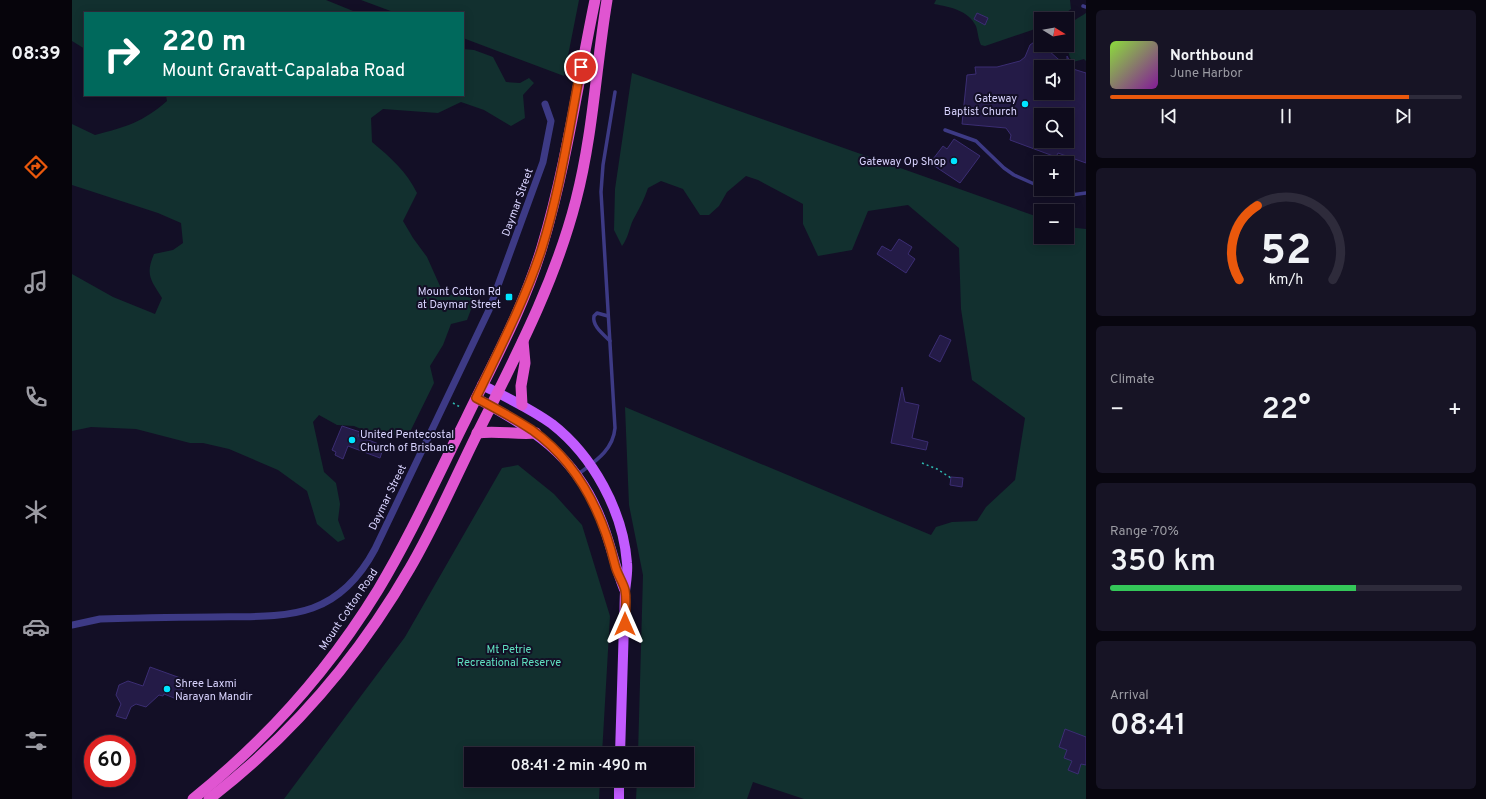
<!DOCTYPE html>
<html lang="en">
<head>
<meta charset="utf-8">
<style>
  body { margin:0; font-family:Overpass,sans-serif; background:#171425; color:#f1f3f6; height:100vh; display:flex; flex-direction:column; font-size:15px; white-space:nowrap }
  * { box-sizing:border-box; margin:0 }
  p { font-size:13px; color:#9b9ba3 }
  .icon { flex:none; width:22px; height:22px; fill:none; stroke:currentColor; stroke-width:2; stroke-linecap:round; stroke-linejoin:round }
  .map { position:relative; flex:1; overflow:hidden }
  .details { display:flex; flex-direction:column; gap:10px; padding:10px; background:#08060f; width:400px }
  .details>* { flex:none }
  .guide { position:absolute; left:12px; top:12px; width:380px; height:84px; border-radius:0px; box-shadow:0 2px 10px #0003,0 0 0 1px #2e2b3b; background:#00695c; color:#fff; overflow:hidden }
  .needle { width:26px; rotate:101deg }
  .fabs { position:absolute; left:962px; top:12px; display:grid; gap:8px }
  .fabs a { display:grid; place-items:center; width:40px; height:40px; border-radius:0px; background:#0e0b1c; box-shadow:0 2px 10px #0003,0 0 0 1px #2e2b3b; font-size:20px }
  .speed { position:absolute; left:12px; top:735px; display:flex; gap:8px; font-size:20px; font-weight:700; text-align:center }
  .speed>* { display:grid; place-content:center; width:52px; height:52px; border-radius:50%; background:#0e0b1c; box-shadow:0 2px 10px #0003,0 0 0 1px #2e2b3b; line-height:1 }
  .speed .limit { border:6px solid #d22; background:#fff; color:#111 }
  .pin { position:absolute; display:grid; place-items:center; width:34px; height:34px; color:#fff; margin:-17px; border:2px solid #fff; border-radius:50%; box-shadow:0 1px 4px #0007 }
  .me { position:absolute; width:44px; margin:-22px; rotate:0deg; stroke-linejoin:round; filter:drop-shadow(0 0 3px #0008) }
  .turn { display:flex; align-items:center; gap:14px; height:84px; padding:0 12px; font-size:18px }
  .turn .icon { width:52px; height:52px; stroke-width:2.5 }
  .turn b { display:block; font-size:28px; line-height:34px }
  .big { font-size:30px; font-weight:600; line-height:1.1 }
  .details .card { flex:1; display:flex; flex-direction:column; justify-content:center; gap:6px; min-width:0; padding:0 14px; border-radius:6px; background:#171425 }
  .details .dial { align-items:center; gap:0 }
  .dial svg { height:104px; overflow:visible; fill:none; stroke:#2e2b3b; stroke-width:7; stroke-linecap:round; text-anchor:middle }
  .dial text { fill:#f1f3f6; stroke:none }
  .song { display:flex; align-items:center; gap:12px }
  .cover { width:48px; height:48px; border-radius:6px; background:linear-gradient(135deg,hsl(90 70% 55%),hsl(290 70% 35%)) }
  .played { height:4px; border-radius:2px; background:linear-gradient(90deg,#ea580c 85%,#2e2b3b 85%) }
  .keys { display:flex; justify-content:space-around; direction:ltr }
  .heat { display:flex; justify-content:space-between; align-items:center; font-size:22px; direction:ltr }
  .charge { height:6px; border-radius:3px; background:linear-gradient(90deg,#34c759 70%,#2e2b3b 0) }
  .trip { position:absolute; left:392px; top:747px; width:230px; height:40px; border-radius:0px; background:#0e0b1c; box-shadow:0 2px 10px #0003,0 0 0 1px #2e2b3b; font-weight:600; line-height:40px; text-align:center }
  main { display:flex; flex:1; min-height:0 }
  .dock { display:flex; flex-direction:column; width:72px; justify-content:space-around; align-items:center; background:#06040b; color:#9b9ba3 }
  .dock .icon { width:28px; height:28px }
  .dock .selected { color:#ea580c }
  .dock b { font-size:18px; color:#f1f3f6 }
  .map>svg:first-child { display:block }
  .green { fill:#12302f }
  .building { fill:#241b47; stroke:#3b2d73; fill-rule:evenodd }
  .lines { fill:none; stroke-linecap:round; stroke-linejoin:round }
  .path { stroke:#2fb8b0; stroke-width:1.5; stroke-dasharray:2 3; stroke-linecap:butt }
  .service { stroke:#3d3a85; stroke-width:3.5 }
  .minor { stroke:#3d3a85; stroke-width:7 }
  .primary { stroke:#c25bff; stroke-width:10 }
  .trunk { stroke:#e055d1; stroke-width:11 }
  .route-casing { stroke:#983908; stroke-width:10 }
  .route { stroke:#ea580c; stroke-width:7 }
  .poi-dot { fill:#00e5ff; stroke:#130f26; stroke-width:1.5 }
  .labels { text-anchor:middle; stroke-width:4; stroke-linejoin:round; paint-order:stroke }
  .poi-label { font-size:11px; fill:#d9d4ff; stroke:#130f26; text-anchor:end }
  .street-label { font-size:11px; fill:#d9d4ff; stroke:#130f26 }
  .park-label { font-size:11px; fill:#5fe0c0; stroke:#130f26 }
</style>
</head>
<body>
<main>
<nav class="dock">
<b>08:39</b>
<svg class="icon selected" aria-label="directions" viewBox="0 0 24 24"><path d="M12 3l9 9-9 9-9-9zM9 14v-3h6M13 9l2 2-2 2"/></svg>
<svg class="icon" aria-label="music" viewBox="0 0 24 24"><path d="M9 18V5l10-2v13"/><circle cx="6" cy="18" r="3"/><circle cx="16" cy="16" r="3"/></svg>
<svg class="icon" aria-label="phone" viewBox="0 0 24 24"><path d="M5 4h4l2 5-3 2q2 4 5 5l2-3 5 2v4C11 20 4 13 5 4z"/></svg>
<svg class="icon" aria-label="climate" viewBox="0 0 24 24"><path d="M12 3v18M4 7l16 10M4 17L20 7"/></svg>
<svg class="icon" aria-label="car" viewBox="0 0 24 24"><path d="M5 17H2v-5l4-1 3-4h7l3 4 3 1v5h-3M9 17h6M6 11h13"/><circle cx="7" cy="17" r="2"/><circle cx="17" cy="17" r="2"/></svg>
<svg class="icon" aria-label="filters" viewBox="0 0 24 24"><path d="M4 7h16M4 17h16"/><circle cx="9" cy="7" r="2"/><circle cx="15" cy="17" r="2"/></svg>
</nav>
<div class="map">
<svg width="1014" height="799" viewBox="0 0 1014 799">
  <rect width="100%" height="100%" fill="#130f26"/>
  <g class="green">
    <polygon points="0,0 254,0 286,13 13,13 13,49 0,41"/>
    <polygon points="289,0 507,0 492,76 391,38 391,13 324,13"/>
    <path d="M864,0H998L999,9L986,19H969V27L913,46L909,45C906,39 906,32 904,26C896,10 878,7 862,4Z"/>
    <path d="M1014,13V61L1012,59L1001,62C993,53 994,29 1003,20C1006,18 1011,15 1014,13Z"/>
    <path d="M391,49L402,50L421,57L434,82L448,83L457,78L462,83L451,95L453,118L439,126L412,110L389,102L366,113L311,109L299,118L300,142C318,157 335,172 345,193L331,221L341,238L355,257L372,295L384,294L403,299L395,320L379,324L371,345L358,366L362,383L336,436L301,434L282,426L265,425L247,415L241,422L252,472L264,483L268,504L266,520L273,539L266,542L245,524L235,491L206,470L157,449L131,443H118L64,429L19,427L0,431V274L41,297L83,314L90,298C79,280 73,275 82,254L101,250L111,243L109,223L86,213L0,185V124L23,135C54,127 71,122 95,101L94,95H391Z"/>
    <path d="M560,73L969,218V237H995V227L1014,229V799H732L681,782L675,799H564L565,780H615V754H566L571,575L557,505L553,407L859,535L864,527L880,522L905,521L914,507L943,480L953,418L900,380L889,309L887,248L836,205L796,211L780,250L746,256L731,224V204L686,180L674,176L655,192L647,206L637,215H628L611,189L589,181L576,188C572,200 567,209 561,220C557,229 556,238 550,246L542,230L543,189Z"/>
    <polygon points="446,465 482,494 510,525 538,616 530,754 399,754 399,780 528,780 527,799 212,799 333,637 430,468"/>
  </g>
  <g class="building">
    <polygon points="905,13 916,18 913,25 902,19"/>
    <path d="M969,37V45H986L976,50L986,59L995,64V56L1000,65L1003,67H1000L1001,69L1014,73V163L986,153L984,157L938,140L939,135L934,128L890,124L895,75L904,74L903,67H925L948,61L953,57L958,45ZM969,67H995V93H969ZM969,115H995V141H969Z"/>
    <polygon points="882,139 908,156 888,183 858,163 871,146 875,149"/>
    <polygon points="827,239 840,247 836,254 843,259 834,273 805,254 810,246 819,251"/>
    <polygon points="868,335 879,340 868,362 857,356"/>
    <polygon points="830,387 833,402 847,405 840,438 856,442 854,450 819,443"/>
    <polygon points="270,426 288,432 286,436 312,446 308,458 276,446 271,459 263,455 264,452 260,450"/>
    <polygon points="879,477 891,478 890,487 878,485"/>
    <polygon points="78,667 114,680 107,700 92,694 91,696 87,695 74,707 64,704 59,707 54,719 44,716 49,704 44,695 47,685 56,681 71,686"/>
    <polygon points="993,729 1014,737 1014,765 1009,764 1006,774 996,770 1000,761 992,758 995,750 987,747"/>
  </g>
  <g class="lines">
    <g class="path">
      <polyline points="381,403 388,407"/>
      <polyline points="850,463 865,469 879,478"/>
    </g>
    <g class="service">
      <polyline points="1011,6 1014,7"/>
      <polyline points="873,130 904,141 932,168 942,175 969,187"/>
      <polyline points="973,189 999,195 1014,193"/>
      <path d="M536,316L525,313L522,316C520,326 531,334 538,341"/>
      <path d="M505,475C522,462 541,451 543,428L529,192L531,165L543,92"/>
    </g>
    <path class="minor" d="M0,625L28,619C65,618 103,617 141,617C213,616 264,622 303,549L417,310L471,162L479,121L473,104"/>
    <g class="primary">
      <path d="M410,385C434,397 458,408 480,424C521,456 551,511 555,563C556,572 554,582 553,591L548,754"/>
      <path d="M404,398C460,428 503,455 528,517C538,540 542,565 552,589"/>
      <polyline points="547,799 547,780"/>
    </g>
    <g class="trunk">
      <polyline points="450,405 449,386 453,363 451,341"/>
      <path d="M405,433C425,430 444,435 464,433"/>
      <path d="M121,799C193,741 257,670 306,590C339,535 365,477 394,419C421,363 452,307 470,247C494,167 506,82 523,0"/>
      <path d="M137,799C219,736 286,658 338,568C366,520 387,469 412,420C448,348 484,278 504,200C521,135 524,66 535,0"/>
    </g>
  </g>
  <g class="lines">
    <g class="route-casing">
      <path id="route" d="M509,67C497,129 488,191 469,251C452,302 427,350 404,398C423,408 442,418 460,430C506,463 530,511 543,565C545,574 551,582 553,590C555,601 553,614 553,624"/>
    </g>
    <use href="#route" class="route"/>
  </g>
  <g class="poi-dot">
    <circle cx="953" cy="104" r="4"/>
    <circle cx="882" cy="161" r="4"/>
    <rect x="433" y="293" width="8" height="8" rx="2"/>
    <circle cx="280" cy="440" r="4"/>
    <circle cx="95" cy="689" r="4"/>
  </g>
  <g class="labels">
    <g class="poi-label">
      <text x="945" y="102">Gateway<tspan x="945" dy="13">Baptist Church</tspan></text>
      <text x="874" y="165">Gateway Op Shop</text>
      <text x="429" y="295">Mount Cotton Rd<tspan x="429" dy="13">at Daymar Street</tspan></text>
      <text x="288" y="438" text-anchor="start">United Pentecostal<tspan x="288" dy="13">Church of Brisbane</tspan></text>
      <text x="103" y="687" text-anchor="start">Shree Laxmi<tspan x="103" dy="13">Narayan Mandir</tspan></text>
    </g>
    <g class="street-label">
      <text transform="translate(445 202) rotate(-70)" y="4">Daymar Street</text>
      <text transform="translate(315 497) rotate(-64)" y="4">Daymar Street</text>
      <text transform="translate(276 609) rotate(-56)" y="4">Mount Cotton Road</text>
    </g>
    <g class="park-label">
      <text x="437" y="653">Mt Petrie<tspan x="437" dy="13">Recreational Reserve</tspan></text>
    </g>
  </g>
</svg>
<div class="fabs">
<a><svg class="needle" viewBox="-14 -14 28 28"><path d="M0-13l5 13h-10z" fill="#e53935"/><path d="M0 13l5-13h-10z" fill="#9b9ba3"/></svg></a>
<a><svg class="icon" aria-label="sound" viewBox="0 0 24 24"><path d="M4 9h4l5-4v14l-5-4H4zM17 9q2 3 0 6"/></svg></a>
<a><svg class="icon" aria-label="search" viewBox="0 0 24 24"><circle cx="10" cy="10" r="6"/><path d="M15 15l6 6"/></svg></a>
<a>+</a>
<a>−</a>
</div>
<div class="speed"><div class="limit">60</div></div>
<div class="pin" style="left:509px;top:67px;background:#d93025"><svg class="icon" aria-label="arrive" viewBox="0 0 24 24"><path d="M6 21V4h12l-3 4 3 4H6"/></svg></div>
<svg class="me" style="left:553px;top:624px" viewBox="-20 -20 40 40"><path d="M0-17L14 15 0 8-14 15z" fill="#ea580c" stroke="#fff" stroke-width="4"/></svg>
<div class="trip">08:41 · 2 min · 490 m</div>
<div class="guide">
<div class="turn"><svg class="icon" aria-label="right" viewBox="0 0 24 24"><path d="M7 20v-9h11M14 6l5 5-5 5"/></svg><div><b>220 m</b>Mount Gravatt-Capalaba Road</div></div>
</div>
</div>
<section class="details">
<div class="card">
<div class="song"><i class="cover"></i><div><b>Northbound</b><p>June Harbor</p></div></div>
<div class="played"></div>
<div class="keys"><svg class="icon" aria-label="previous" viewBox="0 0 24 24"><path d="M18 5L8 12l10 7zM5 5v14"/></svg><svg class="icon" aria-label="pause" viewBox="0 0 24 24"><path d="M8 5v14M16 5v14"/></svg><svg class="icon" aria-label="next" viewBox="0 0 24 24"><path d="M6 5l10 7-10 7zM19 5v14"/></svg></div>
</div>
<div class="card dial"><svg viewBox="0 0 100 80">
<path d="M14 69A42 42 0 1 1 86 69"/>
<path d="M14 69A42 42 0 0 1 28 12" stroke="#ea580c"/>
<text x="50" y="56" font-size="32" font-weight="700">52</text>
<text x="50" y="72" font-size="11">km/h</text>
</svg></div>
<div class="card"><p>Climate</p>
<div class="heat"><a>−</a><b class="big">22°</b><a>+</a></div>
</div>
<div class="card"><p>Range · 70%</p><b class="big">350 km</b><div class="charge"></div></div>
<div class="card"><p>Arrival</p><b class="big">08:41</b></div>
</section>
</main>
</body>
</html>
